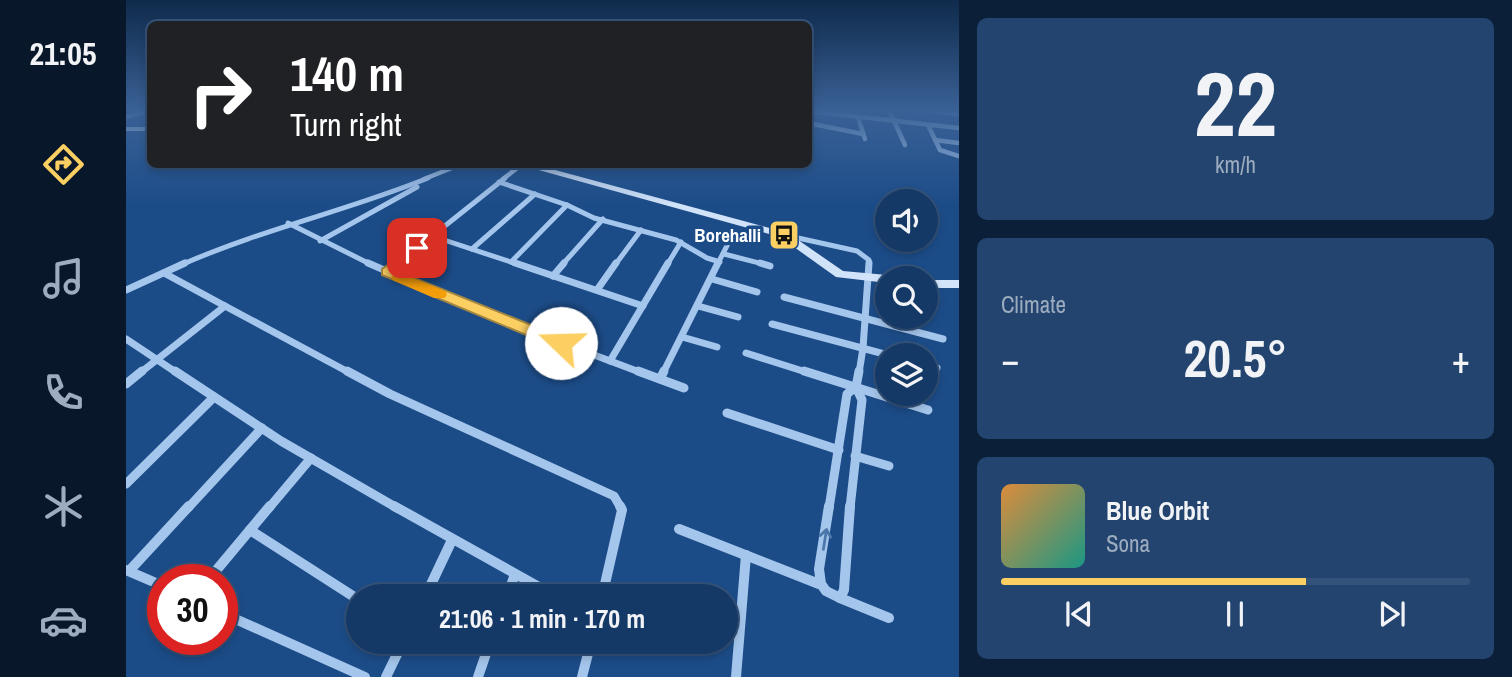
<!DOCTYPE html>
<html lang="en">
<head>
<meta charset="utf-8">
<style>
  body { margin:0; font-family:"Archivo Narrow",sans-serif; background:#22446f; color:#f1f3f6; height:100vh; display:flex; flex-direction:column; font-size:26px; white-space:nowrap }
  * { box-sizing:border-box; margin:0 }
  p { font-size:23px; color:#9dacbf }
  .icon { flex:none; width:38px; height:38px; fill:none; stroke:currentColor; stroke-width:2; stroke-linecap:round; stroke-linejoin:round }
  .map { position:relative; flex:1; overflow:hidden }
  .details { display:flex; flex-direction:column; gap:18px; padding:18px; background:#0c1f38; width:553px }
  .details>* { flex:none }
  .hud { position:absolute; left:21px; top:21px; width:665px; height:147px; border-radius:10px; box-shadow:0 4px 10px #0003,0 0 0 2px #34537a; background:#202124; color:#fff; overflow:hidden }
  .fabs { position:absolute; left:749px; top:189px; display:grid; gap:14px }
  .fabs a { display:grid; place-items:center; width:63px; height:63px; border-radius:50%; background:#153966; box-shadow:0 4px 10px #0003,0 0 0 2px #34537a; font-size:35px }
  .speed { position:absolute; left:21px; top:564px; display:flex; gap:14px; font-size:35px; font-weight:700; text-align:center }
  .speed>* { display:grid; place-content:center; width:91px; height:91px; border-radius:50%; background:#153966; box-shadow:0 4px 10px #0003,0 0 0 2px #34537a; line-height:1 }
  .speed .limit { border:10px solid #d22; background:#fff; color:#111 }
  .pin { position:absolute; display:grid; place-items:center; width:60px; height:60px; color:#fff; margin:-30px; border-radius:14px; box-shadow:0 4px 10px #0006 }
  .me { position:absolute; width:77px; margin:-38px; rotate:291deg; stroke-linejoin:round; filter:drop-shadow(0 0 5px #0008) }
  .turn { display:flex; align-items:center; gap:24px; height:147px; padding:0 28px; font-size:32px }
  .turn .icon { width:91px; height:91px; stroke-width:2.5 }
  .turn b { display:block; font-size:49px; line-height:60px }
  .big { font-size:52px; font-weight:700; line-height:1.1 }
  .details .card { flex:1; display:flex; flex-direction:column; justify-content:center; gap:10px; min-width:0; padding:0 24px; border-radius:10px; background:#22446f }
  .details .dial { align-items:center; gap:0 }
  .dial b { font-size:91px; line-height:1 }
  .song { display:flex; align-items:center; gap:21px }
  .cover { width:84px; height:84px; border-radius:10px; background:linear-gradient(135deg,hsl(30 70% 55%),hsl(170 70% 35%)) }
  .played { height:7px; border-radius:4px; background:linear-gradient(90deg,#fccf63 65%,#34537a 65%) }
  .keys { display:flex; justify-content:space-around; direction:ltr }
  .heat { display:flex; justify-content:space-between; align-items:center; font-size:38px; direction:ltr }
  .trip { position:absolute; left:220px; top:584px; width:392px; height:70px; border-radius:35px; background:#153966; box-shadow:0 4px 10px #0003,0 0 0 2px #34537a; font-weight:700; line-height:70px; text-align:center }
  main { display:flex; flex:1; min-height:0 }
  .tab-bar { display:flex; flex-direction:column; width:126px; justify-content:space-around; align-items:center; background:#081729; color:#9dacbf }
  .tab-bar .icon { width:49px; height:49px }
  .tab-bar .active { color:#fccf63 }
  .tab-bar b { font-size:32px; color:#f1f3f6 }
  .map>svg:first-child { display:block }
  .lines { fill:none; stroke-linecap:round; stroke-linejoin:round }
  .street-far4 { stroke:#a5c6ec; stroke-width:4.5 }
  .street-far3 { stroke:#a5c6ec; stroke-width:5 }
  .street-far2 { stroke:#a5c6ec; stroke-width:7 }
  .street-far1 { stroke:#a5c6ec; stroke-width:9 }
  .street { stroke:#a5c6ec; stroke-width:10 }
  .secondary { fill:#d1e3f9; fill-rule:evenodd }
  .oneway { stroke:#4c77ab }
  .route { fill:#fccf63; stroke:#a48740; stroke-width:2 }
  .slow { fill:#f59e0b }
  .labels { text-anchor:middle; stroke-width:7; stroke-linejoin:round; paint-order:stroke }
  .far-poi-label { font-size:19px; font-weight:bold; fill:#fff; stroke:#1c4c88; text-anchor:end }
</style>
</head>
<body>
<main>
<nav class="tab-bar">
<b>21:05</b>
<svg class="icon active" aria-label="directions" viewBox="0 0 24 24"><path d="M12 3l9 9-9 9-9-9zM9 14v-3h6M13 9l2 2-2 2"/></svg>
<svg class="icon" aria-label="music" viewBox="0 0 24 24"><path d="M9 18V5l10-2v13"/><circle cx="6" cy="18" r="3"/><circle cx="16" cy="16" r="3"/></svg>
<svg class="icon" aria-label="phone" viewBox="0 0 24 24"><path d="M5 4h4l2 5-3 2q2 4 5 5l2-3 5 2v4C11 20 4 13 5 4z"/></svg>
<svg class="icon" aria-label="climate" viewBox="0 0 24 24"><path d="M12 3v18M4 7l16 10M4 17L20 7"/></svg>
<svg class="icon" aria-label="car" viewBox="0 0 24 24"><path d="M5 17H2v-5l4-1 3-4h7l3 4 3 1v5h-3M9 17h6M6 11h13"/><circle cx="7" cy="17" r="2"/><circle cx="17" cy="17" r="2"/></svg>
</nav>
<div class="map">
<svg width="833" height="677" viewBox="0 0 833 677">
  <rect width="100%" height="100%" fill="#1c4c88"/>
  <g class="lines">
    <g class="street-far4">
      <polyline points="763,110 779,145"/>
      <polyline points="798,110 833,114"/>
      <polyline points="682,111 833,128"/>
      <polyline points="0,117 22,110"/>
      <polyline points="732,117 739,139"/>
      <polyline points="682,123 737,134"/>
      <polyline points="802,125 814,150 833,156"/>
      <polyline points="809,140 833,143"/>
      <polyline points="298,179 336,164"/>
      <polyline points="377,179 395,165"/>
    </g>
    <g class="street-far3">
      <polyline points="373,182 441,205 468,218 550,240 581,258 594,262"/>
      <polyline points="162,223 246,265"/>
      <polyline points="306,236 394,265"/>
      <polyline points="663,236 731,251 743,260 743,265"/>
      <polyline points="194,241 291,187"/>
      <polyline points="346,249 409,194"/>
      <polyline points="598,254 641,265"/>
      <polyline points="385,262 441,205"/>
      <path d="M55,265C136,229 221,211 302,178"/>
      <polyline points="270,265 379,178"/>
      <polyline points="436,265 477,219"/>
      <polyline points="489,265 515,230"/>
      <polyline points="541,265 555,242"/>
      <polyline points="591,265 605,238"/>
    </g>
    <g class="street-far2">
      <polyline points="242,263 357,313 516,373"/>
      <polyline points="389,263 517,306"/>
      <polyline points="634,263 644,266"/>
      <polyline points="261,272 272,263"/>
      <polyline points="427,276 438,263"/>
      <polyline points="586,279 631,292"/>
      <polyline points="0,290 59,263"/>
      <polyline points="471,290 490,263"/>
      <polyline points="658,297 817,339"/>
      <polyline points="99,306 224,373"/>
      <polyline points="572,306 612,317"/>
      <polyline points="646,324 762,355"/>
      <polyline points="556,337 591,347"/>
      <polyline points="0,339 51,373"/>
      <polyline points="620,353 683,373"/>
      <polyline points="484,361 542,263"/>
      <polyline points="800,365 811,368"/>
      <polyline points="14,373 99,306 38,273"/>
      <polyline points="537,373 592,263"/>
      <polyline points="733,373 737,348 743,263"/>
    </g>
    <g class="street-far1">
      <polyline points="49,371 155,441 271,508"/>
      <polyline points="221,371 264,394 488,496 495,508"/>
      <polyline points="512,371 558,388"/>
      <polyline points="678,371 802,410"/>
      <polyline points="534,379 538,371"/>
      <polyline points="0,384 16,371"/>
      <polyline points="730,387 733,371"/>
      <polyline points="601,413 713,450"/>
      <polyline points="729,456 763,466"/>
      <polyline points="0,484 88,397"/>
      <polyline points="62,508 136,428"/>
      <polyline points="143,508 185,458"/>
      <polyline points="703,508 721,394 730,387"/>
      <polyline points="724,508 736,400 730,387"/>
    </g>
    <g class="street">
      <polyline points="268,506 431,597"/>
      <polyline points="703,506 693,569 695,584 700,591 714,598 718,590 724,506"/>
      <polyline points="553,529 693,584"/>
      <polyline points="124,530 233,600"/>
      <polyline points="0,570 37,586"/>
      <polyline points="3,571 63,506"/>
      <polyline points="83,579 144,506"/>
      <polyline points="299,597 326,540"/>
      <polyline points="381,597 389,574"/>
      <polyline points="476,597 496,510 494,506"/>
      <polyline points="714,598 763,618"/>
      <polyline points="96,613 239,677"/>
      <polyline points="260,677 277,642"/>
      <polyline points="352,677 364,642"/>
      <polyline points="456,677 465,642"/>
      <polyline points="610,677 620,555"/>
    </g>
    <g class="secondary">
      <rect x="0" y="127" width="24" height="4"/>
      <polygon points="391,164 407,164 662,233 717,271 761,275 767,278 761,278 761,283 710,277 654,237"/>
      <rect x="800" y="280" width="33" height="8"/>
    </g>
  </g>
  <defs><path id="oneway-shaft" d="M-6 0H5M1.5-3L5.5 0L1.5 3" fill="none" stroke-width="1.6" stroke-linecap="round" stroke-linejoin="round" transform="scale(1.75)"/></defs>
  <use class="oneway" href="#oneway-shaft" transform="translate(699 539) rotate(-81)"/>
  <linearGradient id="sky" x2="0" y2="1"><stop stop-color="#0f2a4b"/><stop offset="0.54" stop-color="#3a6196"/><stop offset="1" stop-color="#3a6196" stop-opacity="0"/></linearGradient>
  <rect width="833" height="205" fill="url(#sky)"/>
  <polygon class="route" points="291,244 297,248 295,250 271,271 440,339 443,343 440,347 429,347 256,275 256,269"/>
  <polygon class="slow" points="272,272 319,291 321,294 319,298 308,298 267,280 265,277"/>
  <defs>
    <g id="bus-square" transform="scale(1.575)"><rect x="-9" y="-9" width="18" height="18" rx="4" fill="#fccf63" stroke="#1c4c88"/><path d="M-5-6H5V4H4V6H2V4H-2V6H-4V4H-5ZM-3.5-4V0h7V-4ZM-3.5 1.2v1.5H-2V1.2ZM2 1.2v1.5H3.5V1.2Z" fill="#111"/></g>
  </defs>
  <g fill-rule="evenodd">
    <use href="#bus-square" x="658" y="235"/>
  </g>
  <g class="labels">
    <g class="far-poi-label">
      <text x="635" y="242">Borehalli</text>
    </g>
  </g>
</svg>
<div class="fabs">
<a><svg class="icon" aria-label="sound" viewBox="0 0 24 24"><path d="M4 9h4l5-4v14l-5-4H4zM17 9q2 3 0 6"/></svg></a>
<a><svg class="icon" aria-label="search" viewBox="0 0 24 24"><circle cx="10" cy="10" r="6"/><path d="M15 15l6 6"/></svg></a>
<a><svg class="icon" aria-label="layers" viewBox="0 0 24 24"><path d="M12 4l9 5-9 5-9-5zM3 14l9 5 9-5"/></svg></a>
</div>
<div class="speed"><div class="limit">30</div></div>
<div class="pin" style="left:291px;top:248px;background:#d93025"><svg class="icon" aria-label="arrive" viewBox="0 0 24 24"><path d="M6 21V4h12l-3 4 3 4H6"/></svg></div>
<svg class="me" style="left:435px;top:343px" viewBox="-20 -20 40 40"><circle r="19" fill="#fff"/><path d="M0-13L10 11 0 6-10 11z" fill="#fccf63"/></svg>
<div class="trip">21:06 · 1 min · 170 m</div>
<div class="hud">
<div class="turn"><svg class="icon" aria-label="right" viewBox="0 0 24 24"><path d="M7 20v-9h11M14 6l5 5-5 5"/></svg><div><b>140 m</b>Turn right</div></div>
</div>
</div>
<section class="details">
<div class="card dial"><b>22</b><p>km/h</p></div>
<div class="card"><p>Climate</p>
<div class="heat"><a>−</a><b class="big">20.5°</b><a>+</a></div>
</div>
<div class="card">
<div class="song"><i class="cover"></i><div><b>Blue Orbit</b><p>Sona</p></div></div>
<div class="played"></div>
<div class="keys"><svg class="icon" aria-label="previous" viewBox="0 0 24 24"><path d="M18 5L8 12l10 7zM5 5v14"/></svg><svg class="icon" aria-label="pause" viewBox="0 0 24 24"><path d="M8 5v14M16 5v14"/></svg><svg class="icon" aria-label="next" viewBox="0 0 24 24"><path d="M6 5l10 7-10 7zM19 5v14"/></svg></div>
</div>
</section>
</main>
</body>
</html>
